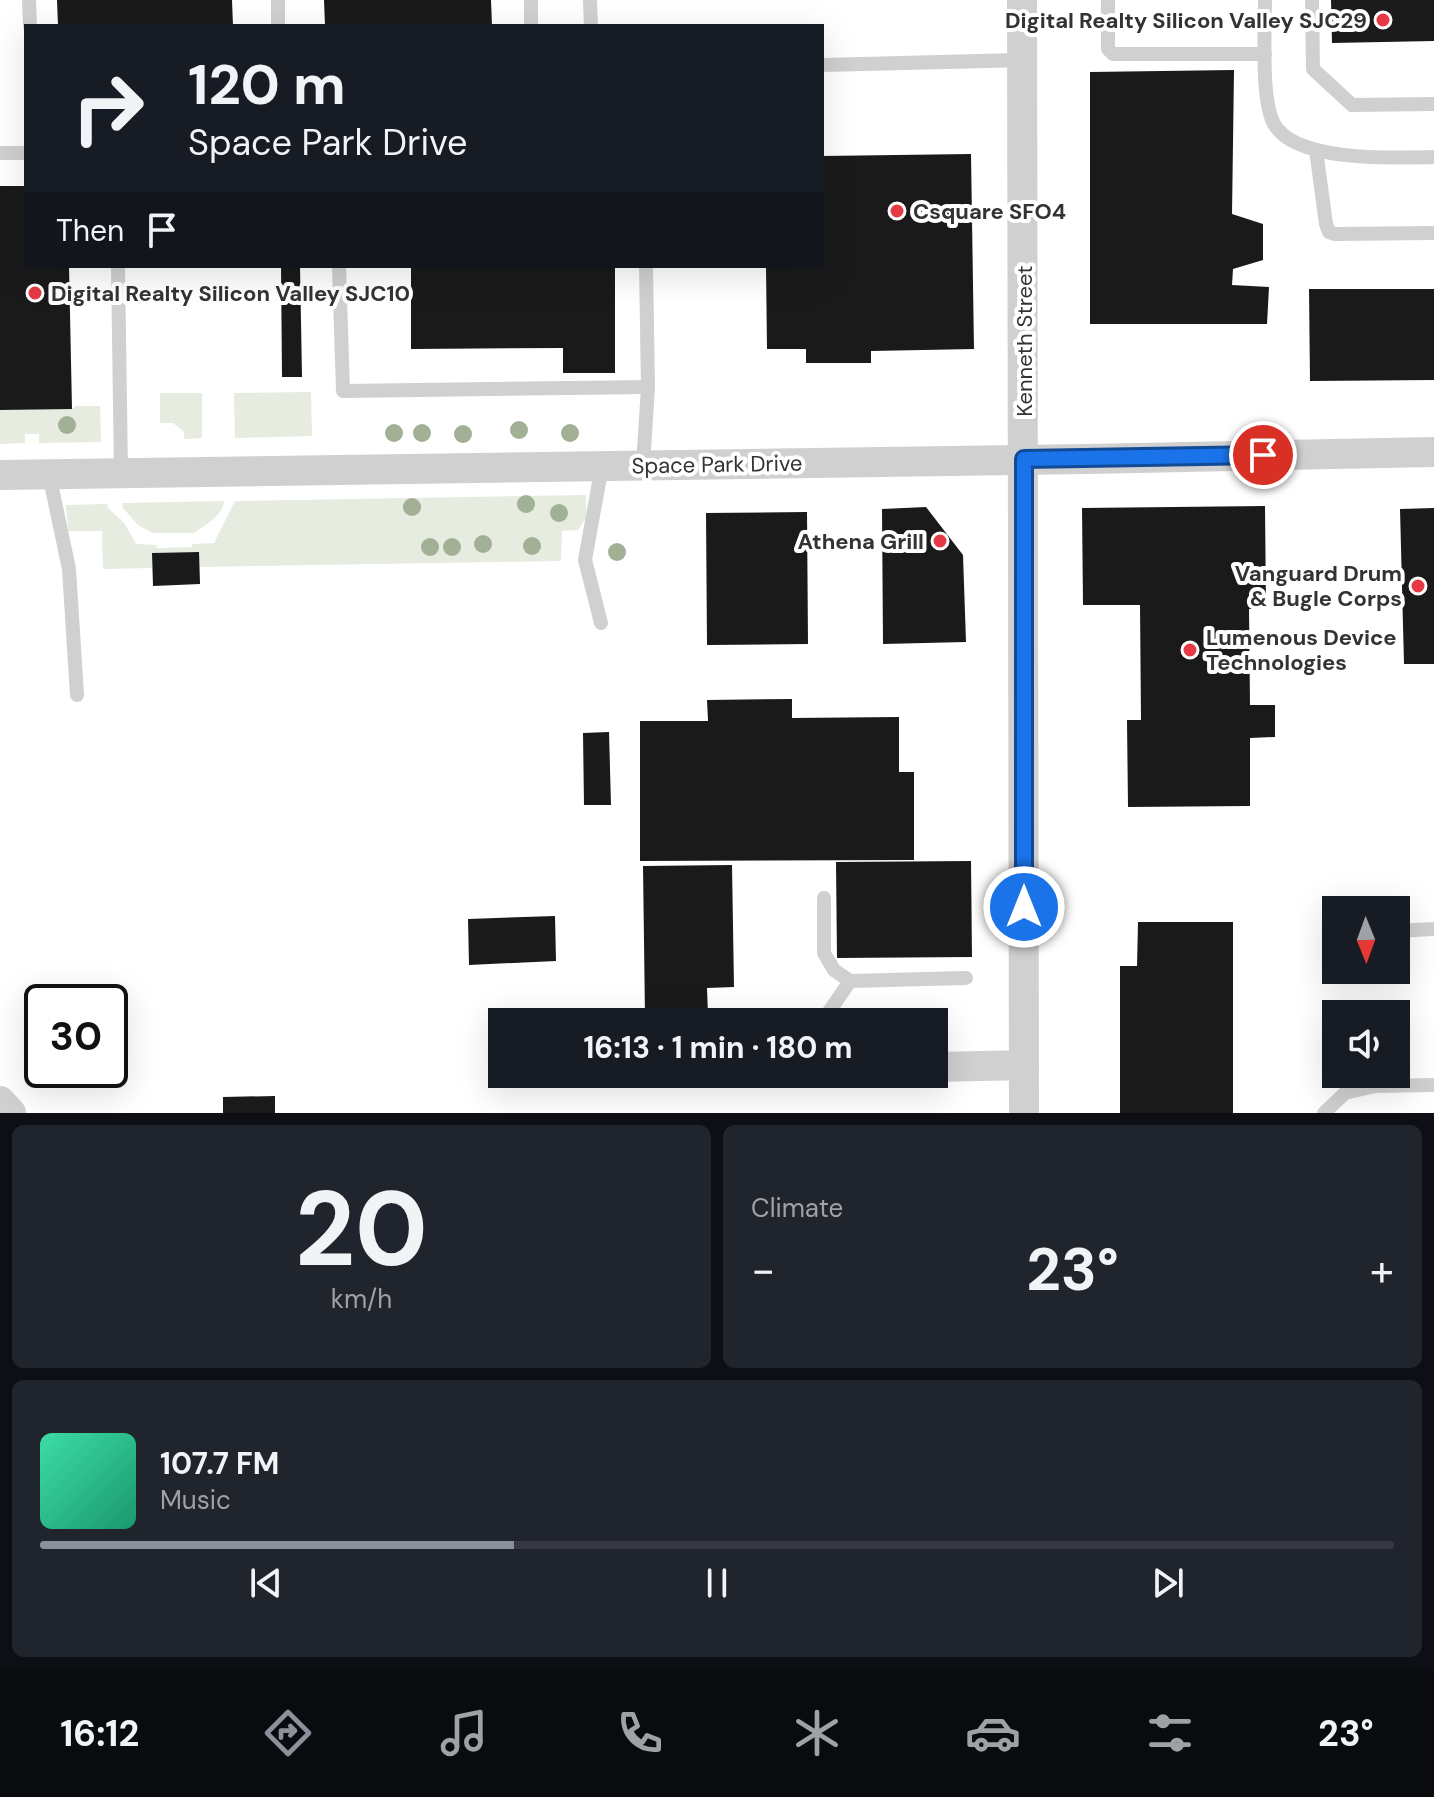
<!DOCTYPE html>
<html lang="en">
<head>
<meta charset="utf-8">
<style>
  body { margin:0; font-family:"DM Sans",sans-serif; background:#20242c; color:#f1f3f6; height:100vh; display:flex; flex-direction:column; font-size:30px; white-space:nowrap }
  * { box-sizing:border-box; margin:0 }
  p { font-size:26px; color:#9ea1a6 }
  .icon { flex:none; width:44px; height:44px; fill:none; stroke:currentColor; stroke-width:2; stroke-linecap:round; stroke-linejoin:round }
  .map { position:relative; height:1113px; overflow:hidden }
  .side { display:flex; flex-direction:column; gap:12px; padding:12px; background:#0d0f14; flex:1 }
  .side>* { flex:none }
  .guide { position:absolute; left:24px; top:24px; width:800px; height:244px; border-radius:0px; box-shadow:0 8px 32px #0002; background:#171b24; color:#f1f3f6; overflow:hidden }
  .needle { width:52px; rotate:179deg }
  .tools { position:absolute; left:1322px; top:896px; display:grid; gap:16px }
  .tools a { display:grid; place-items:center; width:88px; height:88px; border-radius:0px; background:#171b24; box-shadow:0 8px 32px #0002; font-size:40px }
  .speed { position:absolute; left:24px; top:984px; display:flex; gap:16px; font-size:40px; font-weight:700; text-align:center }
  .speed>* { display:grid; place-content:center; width:104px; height:104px; border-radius:50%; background:#171b24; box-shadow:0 8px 32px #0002; line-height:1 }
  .speed .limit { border:4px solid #111; border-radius:12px; background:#fff; color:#111 }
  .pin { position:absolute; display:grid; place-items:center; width:68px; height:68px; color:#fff; margin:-34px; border:4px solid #fff; border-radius:50%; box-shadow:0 2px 8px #0007 }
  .me { position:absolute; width:88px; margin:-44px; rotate:0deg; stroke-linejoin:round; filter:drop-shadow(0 0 6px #0008) }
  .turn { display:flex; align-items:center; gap:28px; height:168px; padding:0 32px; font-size:36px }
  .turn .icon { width:104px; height:104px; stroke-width:2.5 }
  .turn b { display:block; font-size:56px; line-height:68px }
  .then { display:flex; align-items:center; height:76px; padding:0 32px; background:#0003; gap:16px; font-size:30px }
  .big { font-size:60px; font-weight:700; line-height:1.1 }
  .side .card { flex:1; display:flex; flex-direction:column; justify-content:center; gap:12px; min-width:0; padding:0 28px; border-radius:12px; background:#20242c }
  .side .dial { align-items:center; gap:0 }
  .dial b { font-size:104px; line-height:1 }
  .song { display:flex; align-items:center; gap:24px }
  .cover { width:96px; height:96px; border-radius:12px; background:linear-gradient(135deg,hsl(160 70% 55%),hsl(160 70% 35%)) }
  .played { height:8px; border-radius:4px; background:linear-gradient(90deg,#8c9099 35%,#363941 35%) }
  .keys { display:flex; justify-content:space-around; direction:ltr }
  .heat { display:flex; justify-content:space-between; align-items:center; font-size:44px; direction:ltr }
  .side .tiles { flex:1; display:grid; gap:12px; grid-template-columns:1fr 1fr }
  .card:last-child { grid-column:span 2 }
  .trip { position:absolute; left:488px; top:1008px; width:460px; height:80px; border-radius:0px; background:#171b24; box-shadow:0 8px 32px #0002; font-weight:700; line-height:80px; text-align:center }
  .tabs { display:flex; height:128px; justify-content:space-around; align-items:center; background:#090b0e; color:#9ea1a6 }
  .tabs .icon { width:56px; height:56px }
  .tabs .selected { color:#8c9099 }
  .tabs b { font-size:36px; color:#f1f3f6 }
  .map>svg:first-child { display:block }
  .green { fill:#e6ecdf }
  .building { fill:#1a1a1a }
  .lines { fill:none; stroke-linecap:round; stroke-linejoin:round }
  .service { stroke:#d0d0d0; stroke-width:14 }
  .minor { stroke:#d0d0d0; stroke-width:30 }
  .tree { fill:#a2b095 }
  .route-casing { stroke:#114b97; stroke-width:20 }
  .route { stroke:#1a73e8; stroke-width:14 }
  .poi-dot { fill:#e63946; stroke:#fff; stroke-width:3 }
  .labels { text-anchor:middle; stroke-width:8; stroke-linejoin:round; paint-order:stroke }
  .poi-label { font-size:22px; font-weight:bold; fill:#333; stroke:#fff; text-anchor:end }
  .street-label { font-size:22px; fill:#333; stroke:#fff }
</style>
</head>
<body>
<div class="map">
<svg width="1434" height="1113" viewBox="0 0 1434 1113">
  <rect width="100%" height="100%" fill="#fff"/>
  <g class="green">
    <polygon points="311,392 312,436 235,438 234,393"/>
    <polygon points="160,393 202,393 202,438 184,439 184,432 173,423 160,423"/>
    <polygon points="75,406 100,406 101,442 39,443 39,434 25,434 25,443 0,444 0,410 74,408"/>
    <polygon points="586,495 586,518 578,530 562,531 561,561 199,567 198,552 152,553 152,568 103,569 102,531 68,531 66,505 107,504 108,508 125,524 136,544 156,545 157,548 192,547 192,544 214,543 235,501"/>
    <polygon points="224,501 222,509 214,519 194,533 153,533 138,525 123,508 122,503"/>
  </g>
  <g class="building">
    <polygon points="57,0 232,0 233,26 58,26"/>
    <polygon points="324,0 491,0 492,26 325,26"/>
    <polygon points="1331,0 1434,0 1434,41 1332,43"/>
    <polygon points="1234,70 1232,214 1263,224 1263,260 1233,269 1232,285 1269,287 1267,324 1090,324 1090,72"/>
    <polygon points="971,154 974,349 871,351 871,363 806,363 806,349 767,349 766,266 822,266 822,156"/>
    <polygon points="0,186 26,186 26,266 69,266 72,409 0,410"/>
    <polygon points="281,266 300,266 302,377 282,377"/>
    <polygon points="411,266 615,266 615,373 563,373 563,348 411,349"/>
    <polygon points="1309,289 1434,289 1434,380 1310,381"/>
    <polygon points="1265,506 1266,609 1249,609 1250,705 1275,705 1275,737 1250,738 1250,806 1128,807 1127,720 1141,720 1140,605 1083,605 1082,508"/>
    <polygon points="926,507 963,555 966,642 883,644 882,509"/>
    <polygon points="1434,508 1434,664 1404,664 1400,509"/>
    <polygon points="807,512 808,644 707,645 706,513"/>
    <polygon points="199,552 200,584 153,586 152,553"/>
    <polygon points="792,699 792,718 899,717 899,772 914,772 914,860 640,861 640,721 708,721 707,700"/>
    <polygon points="609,732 611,805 584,805 583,733"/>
    <polygon points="971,861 972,957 837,958 836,862"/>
    <polygon points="732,865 734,987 707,988 708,1015 645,1017 643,866"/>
    <polygon points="555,916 556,961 469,965 468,919"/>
    <polygon points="1138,922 1233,922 1233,1113 1120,1113 1120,966 1137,966"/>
    <polygon points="275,1096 275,1113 223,1113 223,1097"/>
  </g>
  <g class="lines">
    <g class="service">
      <polyline points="29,0 30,26"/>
      <polyline points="278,0 278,26"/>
      <polyline points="531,0 531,26"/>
      <polyline points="590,0 591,26"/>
      <polyline points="1108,0 1108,49 1113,54 1265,54"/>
      <path d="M1265,0C1265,31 1261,96 1273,122C1292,163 1395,158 1434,157"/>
      <polyline points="1312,0 1313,69 1352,105 1434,104"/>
      <polyline points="822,65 1023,60"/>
      <polyline points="1316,150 1326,224 1329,232 1335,234 1434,233"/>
      <polyline points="0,153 26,153"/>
      <polyline points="118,266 121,473"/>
      <polyline points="339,266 343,391 648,387"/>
      <polyline points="643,465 648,387 646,266"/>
      <polyline points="49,474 69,569 77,695"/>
      <polyline points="601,623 585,560 602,466"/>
      <polyline points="824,898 824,953 834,970 850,981"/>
      <polyline points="1396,931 1434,929"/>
      <polyline points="822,1022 850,981 966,978"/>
      <polyline points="1324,1113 1345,1093 1375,1086 1434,1085"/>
    </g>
    <g class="minor">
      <polyline points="1022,0 1024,1113"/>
      <polyline points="0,475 1087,459 1434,452"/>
      <polyline points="934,1067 1024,1065"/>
      <polyline points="0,1101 11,1113"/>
    </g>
  </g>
  <g class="tree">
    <circle cx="67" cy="425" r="9"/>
    <circle cx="519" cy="430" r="9"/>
    <circle cx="394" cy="433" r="9"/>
    <circle cx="422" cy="433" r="9"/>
    <circle cx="570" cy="433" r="9"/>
    <circle cx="463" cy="434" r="9"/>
    <circle cx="526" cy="504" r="9"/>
    <circle cx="412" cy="507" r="9"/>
    <circle cx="559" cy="513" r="9"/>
    <circle cx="483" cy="544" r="9"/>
    <circle cx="532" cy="546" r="9"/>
    <circle cx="430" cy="547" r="9"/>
    <circle cx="452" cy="547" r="9"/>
    <circle cx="617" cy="552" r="9"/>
  </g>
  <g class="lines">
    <g class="route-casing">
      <polyline id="route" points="1024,907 1024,459 1263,455"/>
    </g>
    <use href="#route" class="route"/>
  </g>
  <g class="poi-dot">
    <circle cx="1383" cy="20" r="8"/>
    <circle cx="897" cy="211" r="8"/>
    <circle cx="35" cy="293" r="8"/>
    <circle cx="940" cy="541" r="8"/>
    <circle cx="1418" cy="586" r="8"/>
    <circle cx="1190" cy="650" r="8"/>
  </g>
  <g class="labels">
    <g class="poi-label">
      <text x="1367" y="28">Digital Realty Silicon Valley SJC29</text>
      <text x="913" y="219" text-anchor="start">Csquare SFO4</text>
      <text x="51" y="301" text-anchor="start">Digital Realty Silicon Valley SJC10</text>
      <text x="924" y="549">Athena Grill</text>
      <text x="1402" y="581">Vanguard Drum<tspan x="1402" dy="25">&amp; Bugle Corps</tspan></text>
      <text x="1206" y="645" text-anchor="start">Lumenous Device<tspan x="1206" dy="25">Technologies</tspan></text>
    </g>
    <g class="street-label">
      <text transform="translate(1024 341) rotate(-90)" y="8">Kenneth Street</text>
      <text transform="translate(717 464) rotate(-1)" y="8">Space Park Drive</text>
    </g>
  </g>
</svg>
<div class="tools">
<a><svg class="needle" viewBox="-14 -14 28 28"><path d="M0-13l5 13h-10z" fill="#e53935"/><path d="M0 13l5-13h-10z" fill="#9ea1a6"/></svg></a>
<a><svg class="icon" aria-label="sound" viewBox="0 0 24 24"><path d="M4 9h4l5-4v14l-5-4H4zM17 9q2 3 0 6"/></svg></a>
</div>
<div class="speed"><div class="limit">30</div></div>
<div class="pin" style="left:1263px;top:455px;background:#d93025"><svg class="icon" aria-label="arrive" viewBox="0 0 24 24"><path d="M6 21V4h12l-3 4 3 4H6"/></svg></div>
<svg class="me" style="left:1024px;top:907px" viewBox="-20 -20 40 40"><circle r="17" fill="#1a73e8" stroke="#fff" stroke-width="3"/><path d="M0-11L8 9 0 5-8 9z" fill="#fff"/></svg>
<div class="trip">16:13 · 1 min · 180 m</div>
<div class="guide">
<div class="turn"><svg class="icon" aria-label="right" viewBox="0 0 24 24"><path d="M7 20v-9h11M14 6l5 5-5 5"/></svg><div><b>120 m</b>Space Park Drive</div></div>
<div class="then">Then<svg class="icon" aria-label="arrive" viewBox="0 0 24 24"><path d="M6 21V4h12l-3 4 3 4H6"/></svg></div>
</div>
</div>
<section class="side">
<div class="tiles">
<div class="card dial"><b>20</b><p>km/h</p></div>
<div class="card"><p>Climate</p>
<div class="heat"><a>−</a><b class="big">23°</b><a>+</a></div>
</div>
<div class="card">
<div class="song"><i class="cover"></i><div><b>107.7 FM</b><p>Music</p></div></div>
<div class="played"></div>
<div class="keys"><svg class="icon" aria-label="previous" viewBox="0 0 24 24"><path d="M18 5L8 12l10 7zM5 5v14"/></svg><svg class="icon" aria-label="pause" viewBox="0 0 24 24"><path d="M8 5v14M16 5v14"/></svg><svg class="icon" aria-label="next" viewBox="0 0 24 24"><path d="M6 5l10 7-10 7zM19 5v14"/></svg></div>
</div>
</div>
</section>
<nav class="tabs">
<b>16:12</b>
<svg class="icon selected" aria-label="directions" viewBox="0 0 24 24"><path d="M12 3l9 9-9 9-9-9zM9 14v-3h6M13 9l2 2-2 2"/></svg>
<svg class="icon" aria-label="music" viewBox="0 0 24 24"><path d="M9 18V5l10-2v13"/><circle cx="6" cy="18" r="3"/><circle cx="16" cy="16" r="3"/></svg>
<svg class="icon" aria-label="phone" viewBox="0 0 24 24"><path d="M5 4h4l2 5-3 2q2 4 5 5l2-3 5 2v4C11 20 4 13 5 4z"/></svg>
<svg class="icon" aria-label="climate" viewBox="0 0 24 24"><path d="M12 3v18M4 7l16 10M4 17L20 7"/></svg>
<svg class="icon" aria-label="car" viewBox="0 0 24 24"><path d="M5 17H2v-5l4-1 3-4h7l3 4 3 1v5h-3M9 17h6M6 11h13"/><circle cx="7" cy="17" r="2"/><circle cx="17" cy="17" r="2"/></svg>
<svg class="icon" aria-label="filters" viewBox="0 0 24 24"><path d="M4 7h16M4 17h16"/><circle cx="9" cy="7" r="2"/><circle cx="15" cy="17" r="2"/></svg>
<b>23°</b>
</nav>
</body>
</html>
